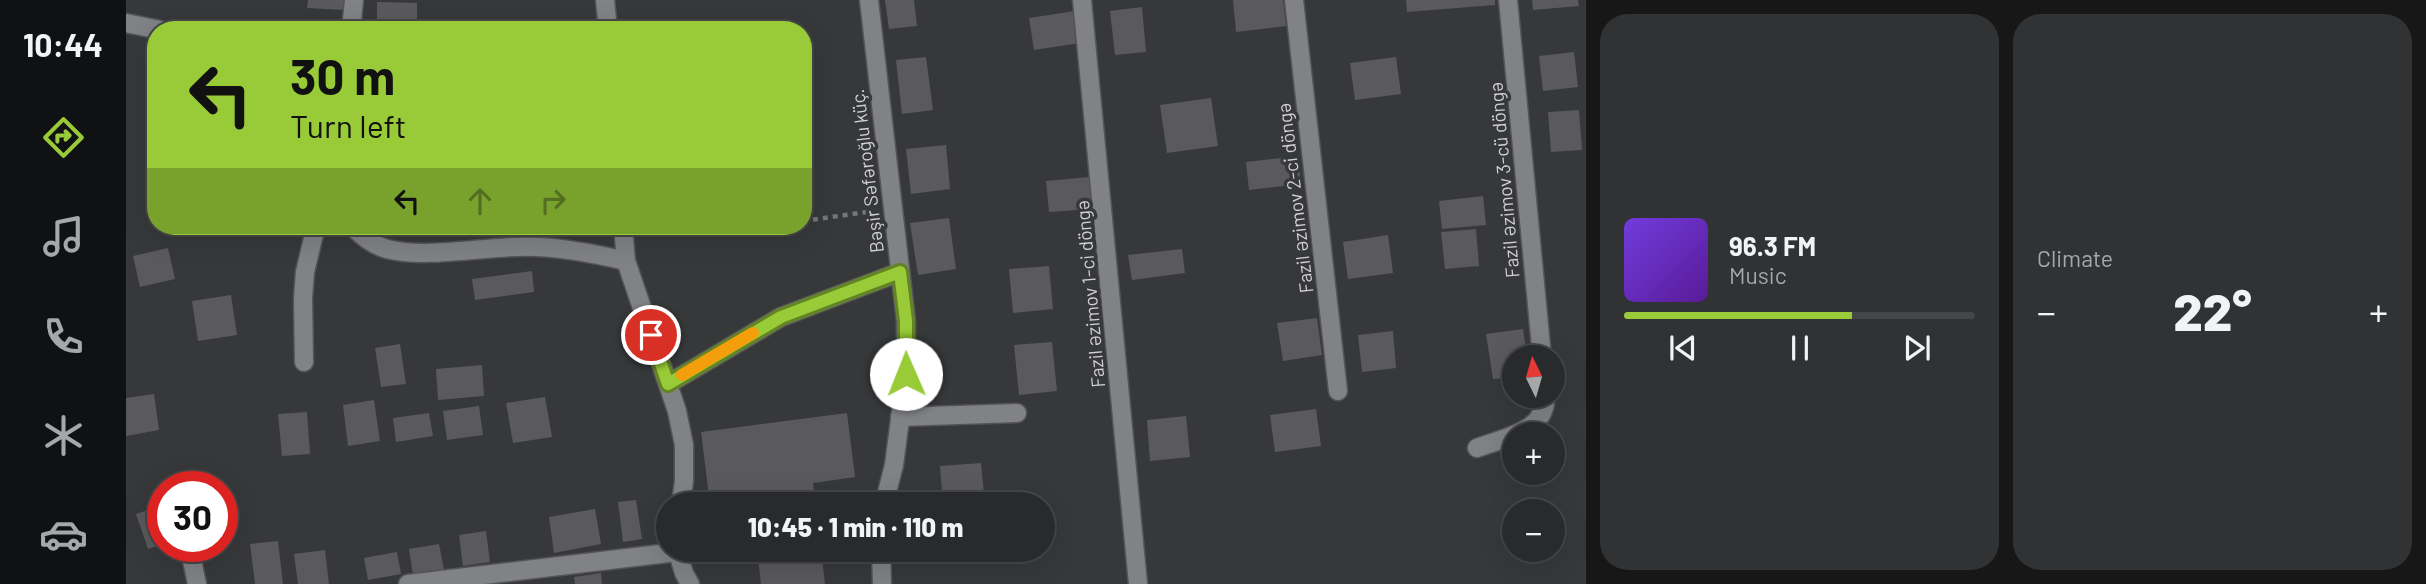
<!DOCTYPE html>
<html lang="en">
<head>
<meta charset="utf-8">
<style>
  body { margin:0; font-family:Barlow,sans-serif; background:#313234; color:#f1f3f6; height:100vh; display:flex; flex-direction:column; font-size:26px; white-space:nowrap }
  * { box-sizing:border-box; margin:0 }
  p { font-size:23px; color:#a5a7a9 }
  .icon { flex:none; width:38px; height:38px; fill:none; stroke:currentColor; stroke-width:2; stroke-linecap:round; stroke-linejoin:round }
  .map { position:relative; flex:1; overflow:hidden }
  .drawer { display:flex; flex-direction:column; gap:14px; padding:14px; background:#171718; width:840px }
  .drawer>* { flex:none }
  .hud { position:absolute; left:21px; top:21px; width:665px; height:214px; border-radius:28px; box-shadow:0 7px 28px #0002,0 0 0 2px #454648; background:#98cb37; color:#111; overflow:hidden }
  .needle { width:46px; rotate:355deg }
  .buttons { position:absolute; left:1376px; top:345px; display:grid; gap:14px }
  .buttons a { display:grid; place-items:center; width:63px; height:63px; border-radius:50%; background:#292a2c; box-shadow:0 7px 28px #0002,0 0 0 2px #454648; font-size:35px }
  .speed { position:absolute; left:21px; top:471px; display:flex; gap:14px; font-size:35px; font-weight:700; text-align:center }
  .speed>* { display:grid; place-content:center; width:91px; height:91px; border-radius:50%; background:#292a2c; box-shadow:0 7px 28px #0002,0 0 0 2px #454648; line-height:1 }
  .speed .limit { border:10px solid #d22; background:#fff; color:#111 }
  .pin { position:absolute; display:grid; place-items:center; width:60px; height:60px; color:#fff; margin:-30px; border:4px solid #fff; border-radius:50%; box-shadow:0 2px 7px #0007 }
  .me { position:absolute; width:77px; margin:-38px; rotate:359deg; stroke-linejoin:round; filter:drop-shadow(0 0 5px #0008) }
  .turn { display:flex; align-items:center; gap:24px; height:147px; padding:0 28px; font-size:32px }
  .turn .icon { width:91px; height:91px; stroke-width:2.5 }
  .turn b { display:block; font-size:49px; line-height:60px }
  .lanes { display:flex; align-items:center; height:66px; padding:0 28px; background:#0003; justify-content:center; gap:35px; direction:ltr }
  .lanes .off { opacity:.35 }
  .big { font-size:52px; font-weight:800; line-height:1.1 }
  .drawer .tile { flex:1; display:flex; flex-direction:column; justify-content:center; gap:10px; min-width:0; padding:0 24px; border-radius:28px; background:#313234 }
  .song { display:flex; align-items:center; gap:21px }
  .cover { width:84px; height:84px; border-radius:10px; background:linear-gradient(135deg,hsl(260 70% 55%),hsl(270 70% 35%)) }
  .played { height:7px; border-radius:4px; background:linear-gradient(90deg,#98cb37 65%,#454648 65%) }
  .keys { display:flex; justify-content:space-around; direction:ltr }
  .heat { display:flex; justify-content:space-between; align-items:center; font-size:38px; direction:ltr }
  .drawer .tiles { flex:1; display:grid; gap:14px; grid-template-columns:repeat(2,1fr) }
  .trip { position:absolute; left:530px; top:492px; width:399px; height:70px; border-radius:35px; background:#292a2c; box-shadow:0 7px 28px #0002,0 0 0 2px #454648; font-weight:800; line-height:70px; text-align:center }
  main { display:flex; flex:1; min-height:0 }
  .menu { display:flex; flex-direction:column; width:126px; justify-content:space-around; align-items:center; background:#101112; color:#a5a7a9 }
  .menu .icon { width:49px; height:49px }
  .menu .selected { color:#98cb37 }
  .menu b { font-size:32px; color:#f1f3f6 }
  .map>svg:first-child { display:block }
  .building { fill:#5a5a5d }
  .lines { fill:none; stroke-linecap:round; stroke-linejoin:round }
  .minor-casing { stroke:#545456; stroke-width:21 }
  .path { stroke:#757678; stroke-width:4.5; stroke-dasharray:5 5; stroke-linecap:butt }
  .minor { stroke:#818285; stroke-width:18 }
  .route-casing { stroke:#638424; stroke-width:18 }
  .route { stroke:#98cb37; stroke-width:12 }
  .slow { stroke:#f59e0b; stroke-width:12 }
  .labels { text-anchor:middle; stroke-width:7; stroke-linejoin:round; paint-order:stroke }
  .street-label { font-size:19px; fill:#d1d1d3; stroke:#37383a }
</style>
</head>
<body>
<main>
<nav class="menu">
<b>10:44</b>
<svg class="icon selected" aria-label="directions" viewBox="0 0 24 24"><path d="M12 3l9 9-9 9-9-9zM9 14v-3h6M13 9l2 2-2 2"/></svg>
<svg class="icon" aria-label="music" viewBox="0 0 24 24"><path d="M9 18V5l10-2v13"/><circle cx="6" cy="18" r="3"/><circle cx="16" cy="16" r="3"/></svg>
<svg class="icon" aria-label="phone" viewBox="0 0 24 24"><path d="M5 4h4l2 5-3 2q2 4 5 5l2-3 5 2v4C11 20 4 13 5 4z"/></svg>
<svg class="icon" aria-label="climate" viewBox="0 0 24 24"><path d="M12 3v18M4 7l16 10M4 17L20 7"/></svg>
<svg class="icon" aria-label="car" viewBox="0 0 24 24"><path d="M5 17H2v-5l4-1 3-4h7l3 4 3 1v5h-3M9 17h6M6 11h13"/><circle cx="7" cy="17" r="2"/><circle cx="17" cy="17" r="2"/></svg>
</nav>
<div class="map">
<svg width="1460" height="584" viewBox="0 0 1460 584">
  <rect width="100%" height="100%" fill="#37383a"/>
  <g class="building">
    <polygon points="182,0 219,0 219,10 181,8"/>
    <polygon points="759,0 788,0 791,26 763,29"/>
    <polygon points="1107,0 1157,0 1160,26 1110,32"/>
    <polygon points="1280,0 1369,0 1369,5 1281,12"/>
    <polygon points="1406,0 1452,0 1453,6 1407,10"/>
    <polygon points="251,2 291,3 291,30 251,30"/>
    <polygon points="1016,7 1020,52 989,55 984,11"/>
    <polygon points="949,11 954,43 908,50 903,18"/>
    <polygon points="1448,52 1452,87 1417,91 1413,56"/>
    <polygon points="800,57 807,110 776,114 770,60"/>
    <polygon points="1270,57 1275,94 1229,100 1224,63"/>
    <polygon points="1085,98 1092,146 1041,153 1034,105"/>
    <polygon points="1453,110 1456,150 1425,152 1422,112"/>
    <polygon points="820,145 824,189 785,194 780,149"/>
    <polygon points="1172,156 1175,184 1123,190 1120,162"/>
    <polygon points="963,177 966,209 923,212 920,181"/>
    <polygon points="1357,196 1360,225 1316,229 1313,201"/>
    <polygon points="823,218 830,269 792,275 784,223"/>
    <polygon points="1350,229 1353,266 1319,269 1315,232"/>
    <polygon points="1262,235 1267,273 1222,279 1217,242"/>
    <polygon points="42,248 49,279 14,287 7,256"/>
    <polygon points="1056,249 1059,273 1006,280 1002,255"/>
    <polygon points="923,266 927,309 887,313 883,269"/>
    <polygon points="406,271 408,292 349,300 346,279"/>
    <polygon points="105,295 111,335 72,341 66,301"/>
    <polygon points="1191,318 1196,355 1157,361 1151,323"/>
    <polygon points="1397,329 1401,357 1388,357 1388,377 1367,379 1360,334"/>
    <polygon points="1267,331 1270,368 1236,372 1232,335"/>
    <polygon points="926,342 931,391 893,395 888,345"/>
    <polygon points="274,344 280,384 255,387 249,348"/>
    <polygon points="356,365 358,396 312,400 310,369"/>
    <polygon points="28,394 33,430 0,436 0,398"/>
    <polygon points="419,397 426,437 387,443 380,403"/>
    <polygon points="248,400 254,441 222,446 217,405"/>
    <polygon points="353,406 357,435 321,440 317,411"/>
    <polygon points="1190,409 1195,446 1149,452 1144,415"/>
    <polygon points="181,412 184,454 156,456 152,414"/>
    <polygon points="303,413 307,436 270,442 267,418"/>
    <polygon points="721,413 729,477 687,483 689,504 625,504 623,491 583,496 575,432"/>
    <polygon points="1060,416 1064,457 1024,461 1021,420"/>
    <polygon points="855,463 859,504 817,504 814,466"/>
    <polygon points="510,500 516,539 497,542 492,502"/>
    <polygon points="37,505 37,544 22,549 10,514"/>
    <polygon points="469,509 475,544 428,553 423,517"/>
    <polygon points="360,531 364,562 337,566 333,535"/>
    <polygon points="152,541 157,584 129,584 124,544"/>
    <polygon points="313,544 318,570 287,575 283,549"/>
    <polygon points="199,550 203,584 172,584 168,554"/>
    <polygon points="631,550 695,550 699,584 635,584"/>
    <polygon points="271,552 275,574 242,580 238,558"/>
    <polygon points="475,573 476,584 449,584 448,577"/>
  </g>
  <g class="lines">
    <g class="minor-casing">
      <g id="minor">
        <polyline points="479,0 482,30"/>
        <polyline points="743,0 780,321 780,374 768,465 758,504"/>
        <polyline points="956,0 1012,584"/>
        <polyline points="1168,0 1212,391"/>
        <polyline points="1382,0 1416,357"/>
        <polyline points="0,23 34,30"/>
        <polyline points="225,30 228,0"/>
        <path d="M226,226C236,236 246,245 261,249C303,260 366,244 411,247C441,248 470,254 500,261L551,411L558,445V481L555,504"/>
        <polyline points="497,226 500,261"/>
        <polyline points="178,362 177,298 179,272 190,226"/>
        <polyline points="542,384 655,317 774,272"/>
        <polyline points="774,417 891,413"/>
        <path d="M1351,448C1377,438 1422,431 1419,396"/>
        <polyline points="63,546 71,584"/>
        <polyline points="551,550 558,573 564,584"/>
        <polyline points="755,550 756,584"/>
        <polyline points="282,584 551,552"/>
      </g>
    </g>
    <g class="path">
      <polyline points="677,221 748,211"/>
      <polyline points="637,226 639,226"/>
    </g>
    <use href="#minor" class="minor"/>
  </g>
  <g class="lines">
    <g class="route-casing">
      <polyline id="route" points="525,335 542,384 655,317 774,272 780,321 780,374"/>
    </g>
    <use href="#route" class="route"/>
    <polyline class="slow" points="556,375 627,333"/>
  </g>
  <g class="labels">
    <g class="street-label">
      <text transform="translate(741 171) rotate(-97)" y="7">Bəşir Səfəroğlu küç.</text>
      <text transform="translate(1378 180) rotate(-95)" y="7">Fazil Əzimov 3-cü döngə</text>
      <text transform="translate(1169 198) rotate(-97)" y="7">Fazil Əzimov 2-ci döngə</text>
      <text transform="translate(964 294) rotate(-95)" y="7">Fazil Əzimov 1-ci döngə</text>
    </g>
  </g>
</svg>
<div class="buttons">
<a><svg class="needle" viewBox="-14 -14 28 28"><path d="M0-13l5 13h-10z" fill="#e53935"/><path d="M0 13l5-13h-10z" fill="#a5a7a9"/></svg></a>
<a>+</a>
<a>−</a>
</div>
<div class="speed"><div class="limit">30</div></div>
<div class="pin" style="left:525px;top:335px;background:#d93025"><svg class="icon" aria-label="arrive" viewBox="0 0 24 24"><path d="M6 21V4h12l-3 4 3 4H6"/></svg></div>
<svg class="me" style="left:780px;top:374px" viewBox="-20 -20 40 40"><circle r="19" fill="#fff"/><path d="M0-13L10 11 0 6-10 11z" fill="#98cb37"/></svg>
<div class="trip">10:45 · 1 min · 110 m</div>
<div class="hud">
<div class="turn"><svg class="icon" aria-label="left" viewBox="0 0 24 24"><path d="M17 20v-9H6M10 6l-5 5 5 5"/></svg><div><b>30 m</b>Turn left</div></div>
<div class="lanes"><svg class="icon" aria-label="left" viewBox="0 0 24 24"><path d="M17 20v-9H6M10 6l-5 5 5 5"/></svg><svg class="icon off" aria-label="ahead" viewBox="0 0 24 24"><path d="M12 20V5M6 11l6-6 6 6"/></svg><svg class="icon off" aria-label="right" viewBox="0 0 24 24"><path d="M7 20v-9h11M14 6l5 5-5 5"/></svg></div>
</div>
</div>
<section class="drawer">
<div class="tiles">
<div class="tile">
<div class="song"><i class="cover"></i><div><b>96.3 FM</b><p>Music</p></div></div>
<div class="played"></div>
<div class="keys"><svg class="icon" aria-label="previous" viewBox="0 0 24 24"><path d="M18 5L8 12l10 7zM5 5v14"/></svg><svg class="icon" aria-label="pause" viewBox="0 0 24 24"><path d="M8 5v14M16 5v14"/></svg><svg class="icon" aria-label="next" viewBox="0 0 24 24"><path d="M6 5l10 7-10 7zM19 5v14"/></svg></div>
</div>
<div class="tile"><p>Climate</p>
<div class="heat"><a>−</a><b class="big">22°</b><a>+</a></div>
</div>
</div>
</section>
</main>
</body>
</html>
